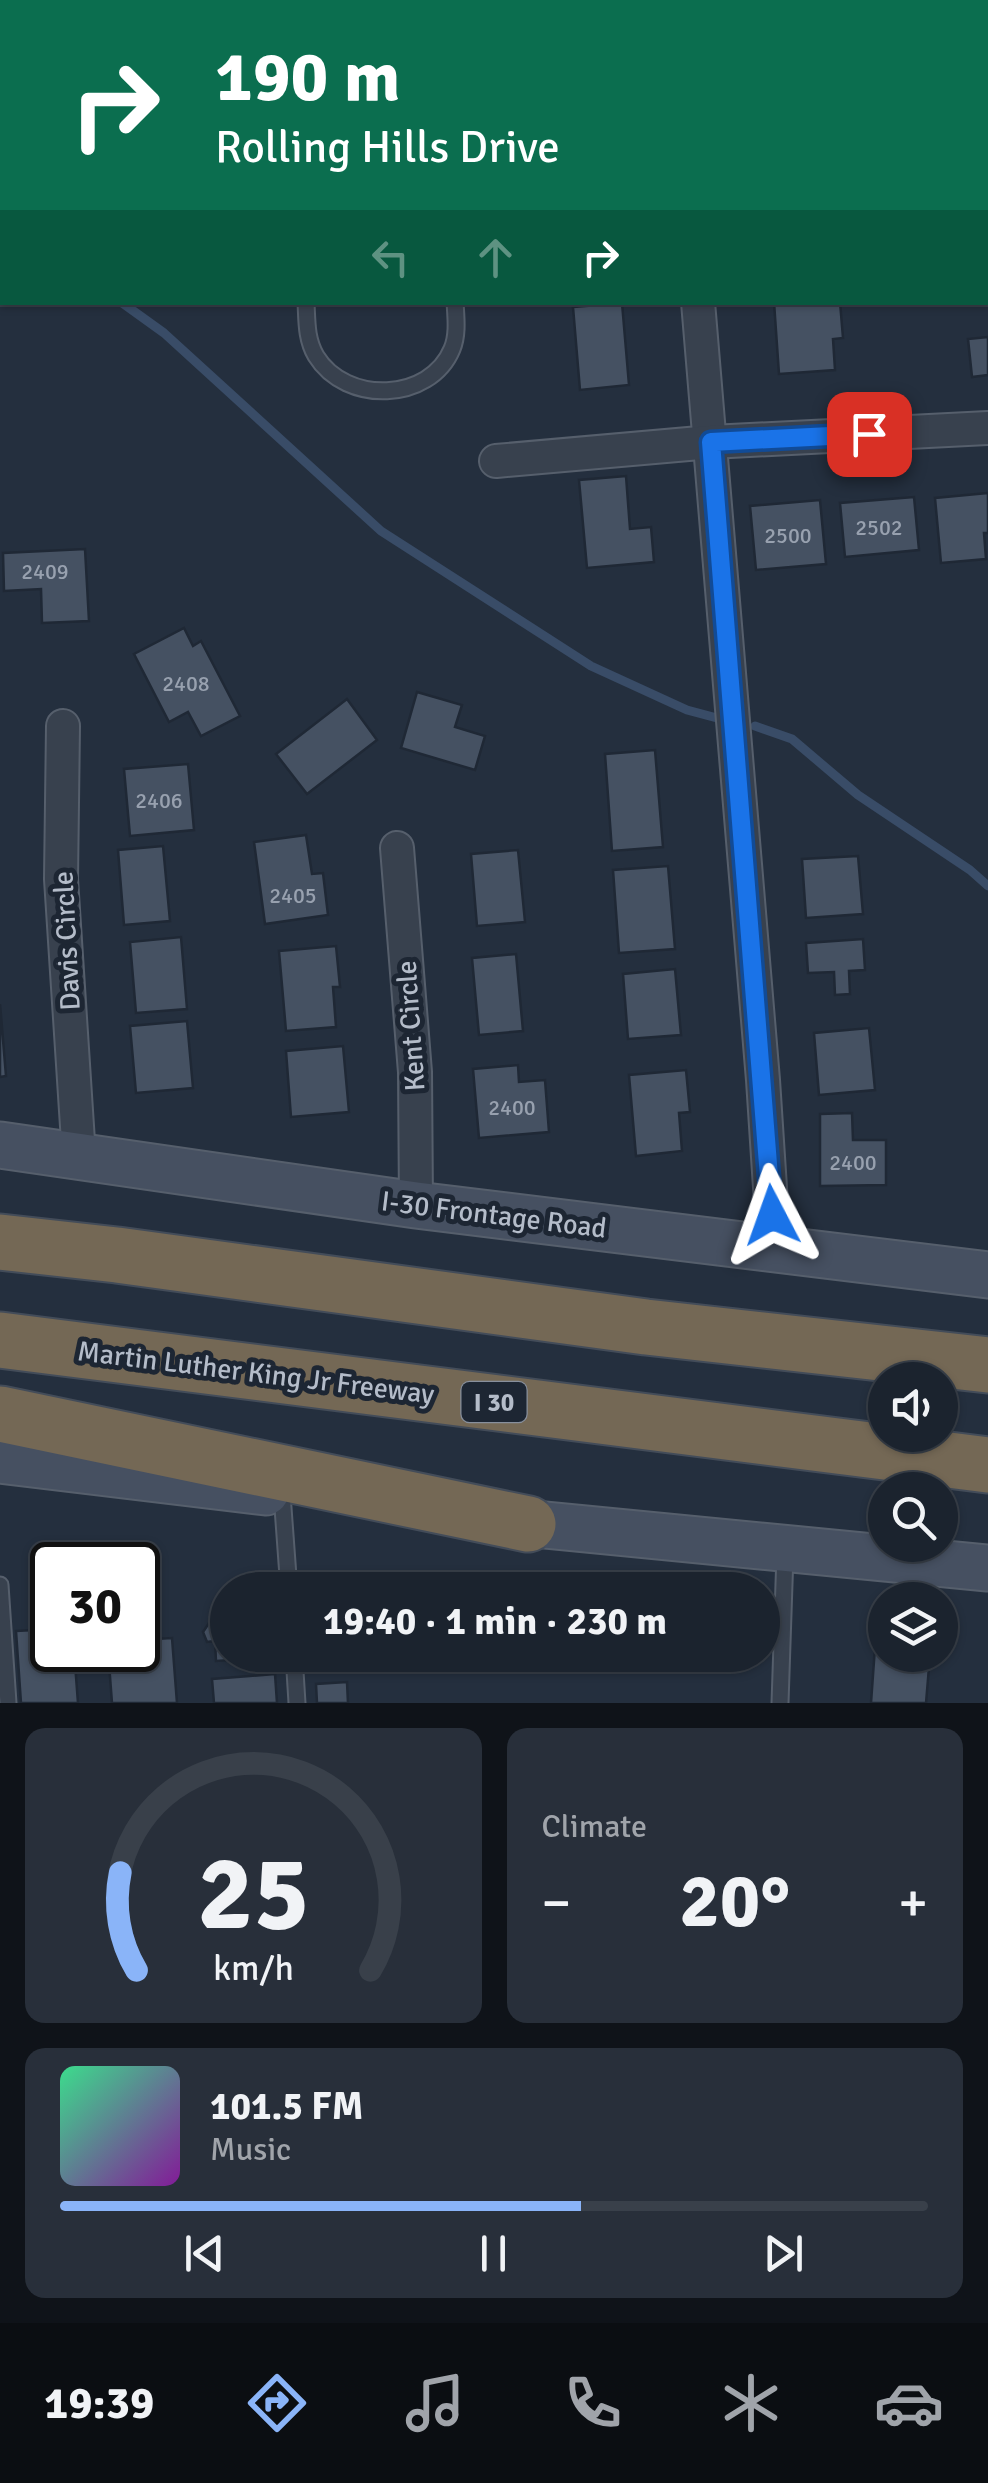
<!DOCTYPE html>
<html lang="en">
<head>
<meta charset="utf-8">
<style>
  body { margin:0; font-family:Signika,sans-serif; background:#282f3a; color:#f1f3f6; height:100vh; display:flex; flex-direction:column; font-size:38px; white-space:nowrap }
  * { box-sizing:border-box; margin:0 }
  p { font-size:32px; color:#a0a4aa }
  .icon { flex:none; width:55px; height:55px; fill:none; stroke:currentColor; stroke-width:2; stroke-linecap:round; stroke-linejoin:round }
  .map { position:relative; height:1703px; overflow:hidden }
  .panel { display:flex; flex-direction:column; gap:25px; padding:25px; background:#0f1319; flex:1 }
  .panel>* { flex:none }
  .guide { position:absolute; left:0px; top:0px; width:990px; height:305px; box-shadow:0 2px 8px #0004,0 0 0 2px #39404a; background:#0b6e4f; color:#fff; overflow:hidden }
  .controls { position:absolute; left:868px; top:1362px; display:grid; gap:20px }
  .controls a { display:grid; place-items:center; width:90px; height:90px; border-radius:50%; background:#1b232e; box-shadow:0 2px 8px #0004,0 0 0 2px #39404a; font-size:50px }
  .speed { position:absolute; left:30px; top:1542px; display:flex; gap:20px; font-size:50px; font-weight:700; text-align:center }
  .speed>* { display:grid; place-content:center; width:130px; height:130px; border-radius:50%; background:#1b232e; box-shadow:0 2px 8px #0004,0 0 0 2px #39404a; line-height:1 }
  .speed .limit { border:5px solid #111; border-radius:15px; background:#fff; color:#111 }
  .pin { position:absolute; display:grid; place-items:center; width:85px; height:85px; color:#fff; margin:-42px; border-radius:20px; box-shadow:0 5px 15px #0006 }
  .me { position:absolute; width:110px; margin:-55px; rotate:356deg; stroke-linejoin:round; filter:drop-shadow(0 0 8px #0008) }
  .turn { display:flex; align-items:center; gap:35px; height:210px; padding:0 50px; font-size:45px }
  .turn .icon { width:130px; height:130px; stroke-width:2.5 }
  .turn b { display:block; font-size:70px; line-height:85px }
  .lanes { display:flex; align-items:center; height:95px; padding:0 50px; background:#0003; justify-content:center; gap:50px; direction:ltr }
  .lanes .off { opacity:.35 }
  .big { font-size:75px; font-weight:700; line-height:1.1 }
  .panel .card { flex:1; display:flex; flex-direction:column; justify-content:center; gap:15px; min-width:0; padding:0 35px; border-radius:20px; background:#282f3a }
  .panel .dial { align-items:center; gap:0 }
  .dial svg { height:260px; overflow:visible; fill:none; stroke:#39404a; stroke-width:7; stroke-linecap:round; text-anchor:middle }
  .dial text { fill:#f1f3f6; stroke:none }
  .song { display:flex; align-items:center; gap:30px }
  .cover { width:120px; height:120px; border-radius:15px; background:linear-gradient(135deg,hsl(150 70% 55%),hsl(290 70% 35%)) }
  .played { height:10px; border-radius:5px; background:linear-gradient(90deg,#8ab4f8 60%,#39404a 60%) }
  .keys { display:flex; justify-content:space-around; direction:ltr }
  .heat { display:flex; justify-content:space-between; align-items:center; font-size:55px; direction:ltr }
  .panel .tiles { flex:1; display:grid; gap:25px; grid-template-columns:1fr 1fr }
  .card:last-child { grid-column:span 2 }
  .trip { position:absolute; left:210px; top:1572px; width:570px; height:100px; border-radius:50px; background:#1b232e; box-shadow:0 2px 8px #0004,0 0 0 2px #39404a; font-weight:700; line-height:100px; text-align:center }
  .tabs { display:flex; height:160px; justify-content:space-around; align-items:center; background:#0b0e12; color:#a0a4aa }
  .tabs .icon { width:70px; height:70px }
  .tabs .active { color:#8ab4f8 }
  .tabs b { font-size:45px; color:#f1f3f6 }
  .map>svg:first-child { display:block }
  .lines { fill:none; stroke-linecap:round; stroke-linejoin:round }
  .stream { stroke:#394c67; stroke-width:9 }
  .building { fill:#455162; stroke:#1f2835; stroke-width:2.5 }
  .service-casing { stroke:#565f6c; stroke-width:19 }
  .minor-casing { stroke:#565f6c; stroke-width:36 }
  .secondary-casing { stroke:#565f6c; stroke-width:49 }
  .motorway-casing { stroke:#434c59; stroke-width:59 }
  .service { stroke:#38414e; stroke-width:15 }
  .minor { stroke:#38414e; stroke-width:32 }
  .secondary { stroke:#465061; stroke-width:45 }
  .motorway { stroke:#746855; stroke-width:55 }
  .route-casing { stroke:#114b97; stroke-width:25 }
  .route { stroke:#1a73e8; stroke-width:18 }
  .labels { text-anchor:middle; stroke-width:10; stroke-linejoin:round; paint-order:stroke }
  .number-label { font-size:22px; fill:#98a1af }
  .shield { fill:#1d2633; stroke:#878f9c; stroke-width:2.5 }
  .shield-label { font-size:25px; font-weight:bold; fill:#b4bcc9 }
  .street-label { font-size:28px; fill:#b4bcc9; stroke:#1d2633 }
</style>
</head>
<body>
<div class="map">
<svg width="988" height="1703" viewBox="0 0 988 1703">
  <rect width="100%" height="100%" fill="#242f3e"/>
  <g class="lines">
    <g class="stream">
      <polyline points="0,208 2,210"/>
      <polyline points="121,302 164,333 381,531 591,666 687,710 717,718"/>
      <polyline points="755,726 792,739 858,795 970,870 988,886"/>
    </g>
  </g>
  <g class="building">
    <polygon points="546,0 602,0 603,2 547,2"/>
    <polygon points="774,302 840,302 843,338 833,339 835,370 779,374"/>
    <polygon points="622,303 629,385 580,390 573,307"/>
    <polygon points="988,337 988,375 972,377 968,339"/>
    <polygon points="626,476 630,529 651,527 654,562 587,568 579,480"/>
    <polygon points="988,493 988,533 984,533 986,559 941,563 935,498"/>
    <polygon points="914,497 919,550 845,557 840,503"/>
    <polygon points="820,500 826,564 756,570 750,506"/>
    <polygon points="85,549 89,621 42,623 41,589 4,591 3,553"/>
    <polygon points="184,628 193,646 201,641 240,716 201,736 188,712 169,722 134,654"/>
    <polygon points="417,692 462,705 455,727 485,736 475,770 401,748"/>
    <polygon points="347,699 377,740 307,794 276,754"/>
    <polygon points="655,750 663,847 612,851 605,754"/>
    <polygon points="188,764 194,830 130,836 124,769"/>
    <polygon points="306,835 312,874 323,873 328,915 265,924 254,842"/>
    <polygon points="163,846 170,921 124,925 118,850"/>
    <polygon points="518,850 525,922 477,926 471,854"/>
    <polygon points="858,856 863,914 806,918 802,859"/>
    <polygon points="668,866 675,949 619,953 613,870"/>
    <polygon points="181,937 187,1009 136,1013 130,942"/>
    <polygon points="863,939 865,970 849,971 850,994 835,995 834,972 808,973 806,943"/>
    <polygon points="336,946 340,987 333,987 336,1027 286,1031 279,951"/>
    <polygon points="516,954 523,1031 479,1035 472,958"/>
    <polygon points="675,969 681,1035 628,1039 623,974"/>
    <polygon points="0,1004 6,1076 0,1077"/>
    <polygon points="187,1021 193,1088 136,1093 130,1026"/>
    <polygon points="869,1028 875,1090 819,1095 814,1033"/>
    <polygon points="343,1046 349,1112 291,1117 286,1051"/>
    <polygon points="518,1065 519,1082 545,1080 549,1132 479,1138 473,1069"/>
    <polygon points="686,1070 690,1112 679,1113 682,1151 636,1156 629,1075"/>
    <polygon points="852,1113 853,1140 886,1140 886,1185 820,1186 820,1114"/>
    <polygon points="228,1602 228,1655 265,1655 265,1658 216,1661 215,1641 207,1642 203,1632 209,1623 214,1623 213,1603"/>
    <polygon points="52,1629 52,1650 74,1650 78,1703 21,1703 16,1631"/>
    <polygon points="172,1638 177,1703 112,1703 108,1650 138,1650 138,1640"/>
    <polygon points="875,1647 885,1648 885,1655 930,1655 926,1703 871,1703"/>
    <polygon points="275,1674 277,1703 214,1703 212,1679"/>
    <polygon points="347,1682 348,1703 317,1703 316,1684"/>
  </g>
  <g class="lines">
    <g class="service-casing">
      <g id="service">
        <polyline points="285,0 286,2"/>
        <polyline points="435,0 435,2"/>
        <path d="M306,302C307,321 306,339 316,356C346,405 430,402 452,349C458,335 456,318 455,302"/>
        <polyline points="282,1494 289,1590"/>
        <polyline points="0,1585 8,1703"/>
        <polyline points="294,1655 297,1703"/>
        <polyline points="780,1703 785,1554"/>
      </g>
    </g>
    <g class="minor-casing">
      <g id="minor">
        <polyline points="677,0 677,2"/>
        <polyline points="698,302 763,1080 774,1249"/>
        <polyline points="496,461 711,442 988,428"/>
        <polyline points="63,726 61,879 79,1157"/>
        <polyline points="397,848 415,1072 416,1205"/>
      </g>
    </g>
    <g class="secondary-casing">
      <g id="secondary">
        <polyline points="0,1145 416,1205 988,1275"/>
        <polyline points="0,1460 266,1492"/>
        <polyline points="493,1520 988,1568"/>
      </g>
    </g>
    <g class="motorway-casing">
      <g id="motorway">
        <polyline points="0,1242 117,1255 646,1327 988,1365"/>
        <polyline points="0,1340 988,1465"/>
        <polyline points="0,1414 528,1524"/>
      </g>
    </g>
    <use href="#service" class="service"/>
    <use href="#minor" class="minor"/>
    <use href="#secondary" class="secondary"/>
    <use href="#motorway" class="motorway"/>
  </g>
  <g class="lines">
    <g class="route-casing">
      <polyline id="route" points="772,1215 711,442 869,434"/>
    </g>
    <use href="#route" class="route"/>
  </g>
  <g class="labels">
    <g class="number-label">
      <text x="879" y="535">2502</text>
      <text x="788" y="543">2500</text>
      <text x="45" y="579">2409</text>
      <text x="186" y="691">2408</text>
      <text x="159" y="808">2406</text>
      <text x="293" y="903">2405</text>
      <text x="512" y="1115">2400</text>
      <text x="853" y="1170">2400</text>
    </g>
    <rect class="shield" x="461.5" y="1382" width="65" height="40" rx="8"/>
    <g class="shield-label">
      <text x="494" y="1411">I 30</text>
    </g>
    <g class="street-label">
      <text transform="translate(66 941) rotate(-93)" y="10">Davis Circle</text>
      <text transform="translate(410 1026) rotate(-94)" y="10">Kent Circle</text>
      <text transform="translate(494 1214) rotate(7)" y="10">I-30 Frontage Road</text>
      <text transform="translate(256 1372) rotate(7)" y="10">Martin Luther King Jr Freeway</text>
    </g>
  </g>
</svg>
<div class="controls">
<a><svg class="icon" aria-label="sound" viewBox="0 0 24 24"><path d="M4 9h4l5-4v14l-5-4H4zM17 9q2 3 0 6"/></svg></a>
<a><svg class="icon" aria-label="search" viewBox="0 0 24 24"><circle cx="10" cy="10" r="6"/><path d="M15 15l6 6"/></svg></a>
<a><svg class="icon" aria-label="layers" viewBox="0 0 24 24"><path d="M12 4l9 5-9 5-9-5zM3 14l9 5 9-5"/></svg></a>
</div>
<div class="speed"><div class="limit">30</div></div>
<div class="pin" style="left:869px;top:434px;background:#d93025"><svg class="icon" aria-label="arrive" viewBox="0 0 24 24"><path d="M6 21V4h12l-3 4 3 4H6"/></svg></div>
<svg class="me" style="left:772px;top:1215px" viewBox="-20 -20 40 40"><path d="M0-17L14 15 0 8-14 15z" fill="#1a73e8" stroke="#fff" stroke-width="4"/></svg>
<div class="trip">19:40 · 1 min · 230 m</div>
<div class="guide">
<div class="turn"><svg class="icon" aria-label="right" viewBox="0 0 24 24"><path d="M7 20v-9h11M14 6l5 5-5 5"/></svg><div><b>190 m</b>Rolling Hills Drive</div></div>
<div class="lanes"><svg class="icon off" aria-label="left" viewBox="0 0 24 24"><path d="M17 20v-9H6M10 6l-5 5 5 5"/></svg><svg class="icon off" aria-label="ahead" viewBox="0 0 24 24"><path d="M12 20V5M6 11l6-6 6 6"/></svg><svg class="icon" aria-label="right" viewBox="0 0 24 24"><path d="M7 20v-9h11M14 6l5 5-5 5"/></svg></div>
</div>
</div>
<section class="panel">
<div class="tiles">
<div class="card dial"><svg viewBox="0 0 100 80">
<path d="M14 69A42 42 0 1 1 86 69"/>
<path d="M14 69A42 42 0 0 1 9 39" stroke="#8ab4f8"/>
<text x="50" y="56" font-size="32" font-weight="700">25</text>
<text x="50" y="72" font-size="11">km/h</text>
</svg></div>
<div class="card"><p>Climate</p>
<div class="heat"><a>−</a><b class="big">20°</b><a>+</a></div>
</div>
<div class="card">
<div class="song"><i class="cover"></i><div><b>101.5 FM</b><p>Music</p></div></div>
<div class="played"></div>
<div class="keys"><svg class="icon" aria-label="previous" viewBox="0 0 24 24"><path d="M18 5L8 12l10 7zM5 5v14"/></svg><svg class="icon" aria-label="pause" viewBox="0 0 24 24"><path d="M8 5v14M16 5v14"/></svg><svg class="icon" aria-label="next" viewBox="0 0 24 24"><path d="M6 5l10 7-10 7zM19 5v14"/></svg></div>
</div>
</div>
</section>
<nav class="tabs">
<b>19:39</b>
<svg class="icon active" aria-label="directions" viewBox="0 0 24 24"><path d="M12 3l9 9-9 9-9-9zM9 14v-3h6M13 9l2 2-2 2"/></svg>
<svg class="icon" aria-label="music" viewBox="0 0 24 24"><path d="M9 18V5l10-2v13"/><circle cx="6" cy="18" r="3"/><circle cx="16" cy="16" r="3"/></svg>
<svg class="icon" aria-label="phone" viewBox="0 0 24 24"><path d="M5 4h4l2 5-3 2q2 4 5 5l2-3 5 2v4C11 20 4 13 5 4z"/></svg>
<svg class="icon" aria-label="climate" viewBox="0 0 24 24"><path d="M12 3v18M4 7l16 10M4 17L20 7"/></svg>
<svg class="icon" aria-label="car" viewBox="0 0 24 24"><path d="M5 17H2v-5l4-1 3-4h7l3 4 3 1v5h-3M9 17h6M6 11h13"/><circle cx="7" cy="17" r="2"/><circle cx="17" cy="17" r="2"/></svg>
</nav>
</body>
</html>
